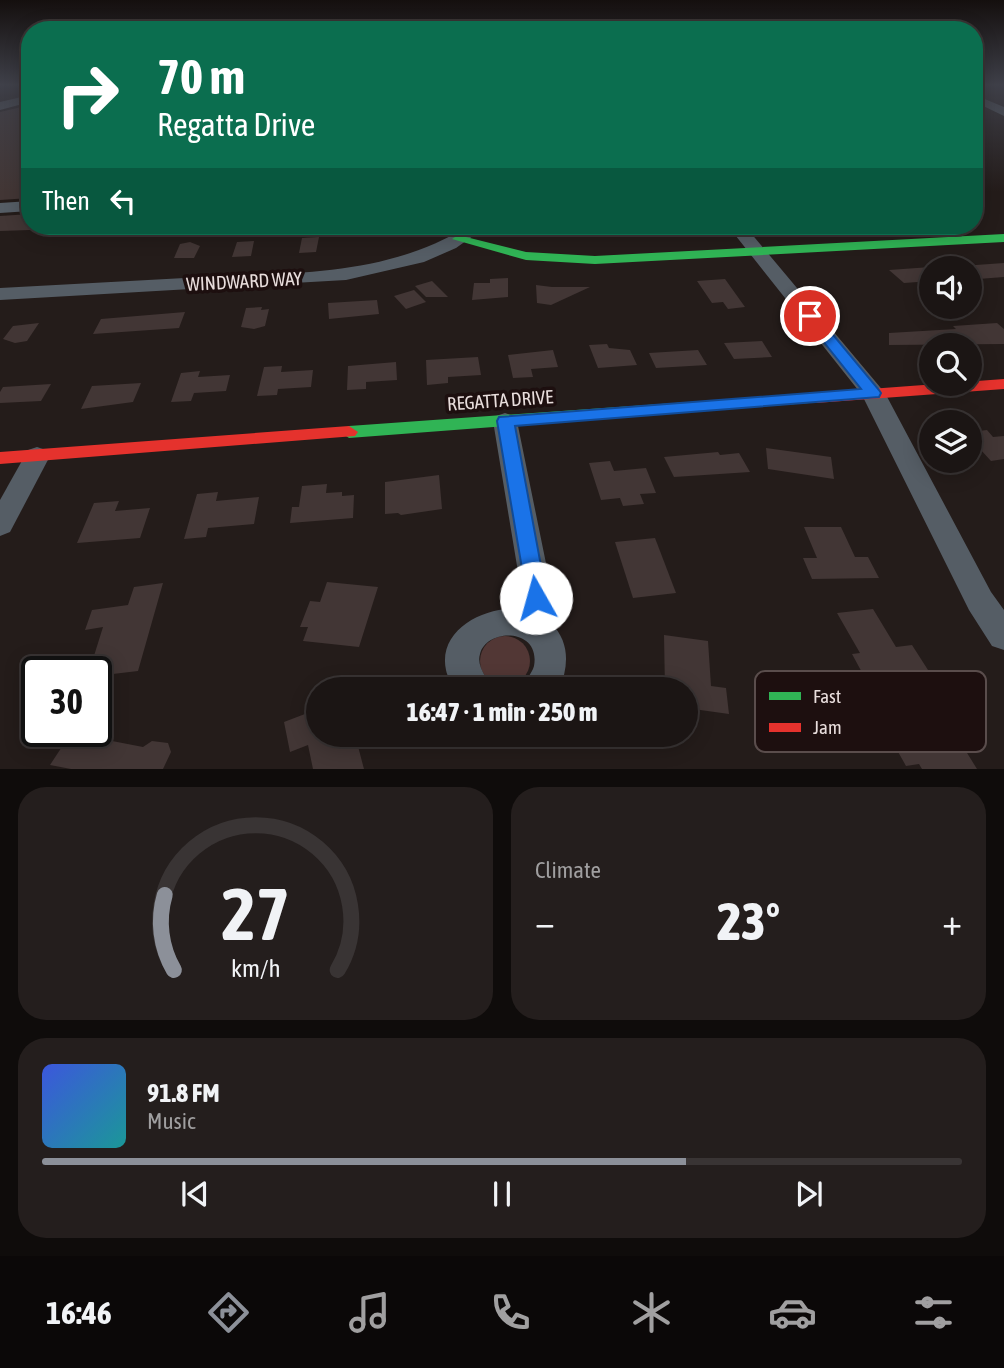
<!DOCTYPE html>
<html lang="en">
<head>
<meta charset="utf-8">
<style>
  body { margin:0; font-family:"Asap Condensed",sans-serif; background:#241e1d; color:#f1f3f6; height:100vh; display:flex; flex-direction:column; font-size:26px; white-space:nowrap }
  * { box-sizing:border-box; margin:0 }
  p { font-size:23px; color:#a09fa0 }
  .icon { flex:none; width:38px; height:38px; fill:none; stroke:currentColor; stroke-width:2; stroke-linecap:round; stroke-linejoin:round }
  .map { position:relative; height:769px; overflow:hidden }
  .details { display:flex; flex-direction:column; gap:18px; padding:18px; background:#0f0c0b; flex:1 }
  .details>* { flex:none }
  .top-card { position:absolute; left:21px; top:21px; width:962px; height:214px; border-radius:28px; box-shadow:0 4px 18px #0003,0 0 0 2px #393434; background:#0b6e4f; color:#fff; overflow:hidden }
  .buttons { position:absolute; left:919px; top:256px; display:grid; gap:14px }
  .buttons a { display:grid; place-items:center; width:63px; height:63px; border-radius:50%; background:#1b1514; box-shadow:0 4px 18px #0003,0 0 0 2px #393434; font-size:35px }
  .speed { position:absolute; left:21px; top:656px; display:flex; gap:14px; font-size:35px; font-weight:700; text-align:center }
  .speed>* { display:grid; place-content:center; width:91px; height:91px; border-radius:50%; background:#1b1514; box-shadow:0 4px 18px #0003,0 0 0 2px #393434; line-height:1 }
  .speed .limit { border:4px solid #111; border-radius:10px; background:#fff; color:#111 }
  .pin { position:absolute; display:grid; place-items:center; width:60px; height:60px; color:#fff; margin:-30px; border:4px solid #fff; border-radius:50%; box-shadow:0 2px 7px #0007 }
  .me { position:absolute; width:77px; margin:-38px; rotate:353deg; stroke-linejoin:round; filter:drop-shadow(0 0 5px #0008) }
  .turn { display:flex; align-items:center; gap:24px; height:147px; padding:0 21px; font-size:32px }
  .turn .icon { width:91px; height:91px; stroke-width:2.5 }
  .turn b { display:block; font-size:49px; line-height:60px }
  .then { display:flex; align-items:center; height:66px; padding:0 21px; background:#0003; gap:14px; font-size:26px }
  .big { font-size:52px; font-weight:800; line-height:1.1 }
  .details .widget { flex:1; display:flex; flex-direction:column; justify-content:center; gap:10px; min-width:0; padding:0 24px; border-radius:28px; background:#241e1d }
  .details .dial { align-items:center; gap:0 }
  .dial svg { height:182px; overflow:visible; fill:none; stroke:#393434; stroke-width:7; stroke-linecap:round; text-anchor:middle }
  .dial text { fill:#f1f3f6; stroke:none }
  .song { display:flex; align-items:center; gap:21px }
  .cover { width:84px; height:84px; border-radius:10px; background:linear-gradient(135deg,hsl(230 70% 55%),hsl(180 70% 35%)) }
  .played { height:7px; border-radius:4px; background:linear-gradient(90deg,#8c9099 70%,#393434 70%) }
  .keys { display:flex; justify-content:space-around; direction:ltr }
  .heat { display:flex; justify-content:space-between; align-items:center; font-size:38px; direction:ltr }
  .details .tiles { flex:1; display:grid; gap:18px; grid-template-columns:1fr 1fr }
  .widget:last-child { grid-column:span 2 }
  .trip { position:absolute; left:306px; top:677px; width:392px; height:70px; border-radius:35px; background:#1b1514; box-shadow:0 4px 18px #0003,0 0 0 2px #393434; font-weight:800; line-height:70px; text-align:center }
  .tabs { display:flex; height:112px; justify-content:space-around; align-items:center; background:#0b0808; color:#a09fa0 }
  .tabs .icon { width:49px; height:49px }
  .tabs .active { color:#8c9099 }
  .tabs b { font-size:32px; color:#f1f3f6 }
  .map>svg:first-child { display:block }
  .green { fill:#523735 }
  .building { fill:#423635 }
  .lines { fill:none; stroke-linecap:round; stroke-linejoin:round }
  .street { fill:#555d65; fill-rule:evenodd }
  .fast { fill:#30b455; fill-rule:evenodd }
  .jam { fill:#e5322d; fill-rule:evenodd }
  .route { fill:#1a73e8; stroke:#114b97; stroke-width:2 }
  .labels { text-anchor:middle; stroke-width:7; stroke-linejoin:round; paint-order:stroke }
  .street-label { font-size:19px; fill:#e8dddc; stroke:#1d0f0f }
  .key { fill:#1d0f0f; stroke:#5a4d4c; stroke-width:2 }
  .key-label { font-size:19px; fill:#e8dddc }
</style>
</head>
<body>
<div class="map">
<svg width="1004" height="770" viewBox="0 0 1004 770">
  <rect width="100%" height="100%" fill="#241c1a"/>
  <circle class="green" cx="505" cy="661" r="25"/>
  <g class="building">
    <polygon points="30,105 30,198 0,200 0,112"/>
    <polygon points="30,214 30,230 0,231 0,216"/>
    <polygon points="319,237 316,252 299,253 302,238"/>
    <polygon points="254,241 251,256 232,257 237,242"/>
    <polygon points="190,242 200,246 194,258 174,258 180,244"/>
    <polygon points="1004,263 1004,277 978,279 970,272 970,268 962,266"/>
    <polygon points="931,267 931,281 904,283 889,270"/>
    <polygon points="508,278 508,297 472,300 474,283 490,283 490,279"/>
    <polygon points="725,279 745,307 728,309 723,302 712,303 697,281"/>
    <polygon points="432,281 448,297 426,297 415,286"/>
    <polygon points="536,285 552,287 590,287 551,305 537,303"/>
    <polygon points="414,290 426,302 406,309 394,296"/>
    <polygon points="377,300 379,314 329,319 328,303"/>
    <polygon points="262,307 261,310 269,309 265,326 254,329 241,327 246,308"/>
    <polygon points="185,312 179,328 93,334 101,319"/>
    <polygon points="39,323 27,341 15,343 3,339 13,326"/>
    <polygon points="997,323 1004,329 1004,344 889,345 889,333 956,329 953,326"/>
    <polygon points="762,341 772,357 734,359 724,343"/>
    <polygon points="607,344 609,348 630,350 637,365 598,368 589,345"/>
    <polygon points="553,350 558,367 531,369 533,377 513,378 508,355"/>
    <polygon points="698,350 707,365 656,368 649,353"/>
    <polygon points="478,357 481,375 448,377 448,383 427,385 426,360"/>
    <polygon points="396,362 397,380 366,382 366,389 347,390 348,366"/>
    <polygon points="282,366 281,372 313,370 311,387 278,389 277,395 257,396 264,367"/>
    <polygon points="200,371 198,377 230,375 226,391 194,393 191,401 171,402 181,373"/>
    <polygon points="141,383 133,402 81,409 92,386"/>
    <polygon points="51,384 41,401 0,403 0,392 3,387"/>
    <polygon points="987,430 993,437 1004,436 1004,459 991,461 970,438 970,432"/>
    <polygon points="766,448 831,457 834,479 768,469"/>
    <polygon points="718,452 720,455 739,453 750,472 674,477 664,457"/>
    <polygon points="610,461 614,471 646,468 656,493 640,494 644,504 623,506 620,498 601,500 589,463"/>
    <polygon points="439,475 442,509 401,515 398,513 385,514 385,482"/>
    <polygon points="327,484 326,493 342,492 342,496 354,495 353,518 290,523 292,507 299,507 302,486"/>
    <polygon points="218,492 216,501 259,497 254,524 208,528 206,537 184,539 197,494"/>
    <polygon points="119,501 115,511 150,508 140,538 77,543 94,503"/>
    <polygon points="804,527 841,527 855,557 868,557 879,578 812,579 803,558 817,558"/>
    <polygon points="655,538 676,593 633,598 615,542"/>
    <polygon points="327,582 378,587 359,647 303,641 308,627 300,627 310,601 320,602"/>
    <polygon points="163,583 138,671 96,676 96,672 93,672 98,658 93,659 103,627 85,630 92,610 128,605 134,587"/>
    <polygon points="873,609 896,647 912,645 928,670 865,678 852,654 860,653 837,613"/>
    <polygon points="664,635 708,641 711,686 726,688 729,714 686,708 686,690 665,690"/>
    <polygon points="318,709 318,735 355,735 364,769 313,769 308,745 290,752 284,722"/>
    <polygon points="946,719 977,769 922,769 919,764 906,766 892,741 904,740 895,725"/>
    <polygon points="71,733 143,747 152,741 168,743 171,752 163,769 71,769 50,765"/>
  </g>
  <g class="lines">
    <g class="street">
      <polygon points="30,95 30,102 0,110 0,102"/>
      <polygon points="975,95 1004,107 1004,116 975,102"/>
      <polygon points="30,201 30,211 0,213 0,203"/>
      <path d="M468,226H487L456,248L424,262L346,280L0,300V288C68,284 136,281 203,277C295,273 388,276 468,226Z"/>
      <polygon points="728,226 745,226 885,393 991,592 1004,610 1004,650 992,646 969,610 862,395"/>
      <path d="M505,413L514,416L517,421L549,578L554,617L551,623C570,642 569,666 559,690H521C524,681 532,674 534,666C541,627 486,628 480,654C476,667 488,679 493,690H456C453,684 447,677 446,670C437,628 488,605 521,609L519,578L493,421L496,416Z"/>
      <polygon points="37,447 46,450 50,456 10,532 0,536 0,500 28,450"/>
    </g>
    <g class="fast">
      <polygon points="1004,234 1004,242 595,264 526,260 452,239 458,235 526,252 595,256"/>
      <polygon points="816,393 822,394 824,398 822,402 349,438 340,432 349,426"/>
    </g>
    <g class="jam">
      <polygon points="1004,379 1004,389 816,403 808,398 816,393"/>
      <polygon points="349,426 358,432 355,436 0,464 0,452"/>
    </g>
  </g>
  <linearGradient id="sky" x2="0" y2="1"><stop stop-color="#140f0e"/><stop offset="0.44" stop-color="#3f4049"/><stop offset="1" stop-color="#3f4049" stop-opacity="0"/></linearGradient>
  <rect width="1004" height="192" fill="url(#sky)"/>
  <polygon class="route" points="810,312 815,313 879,390 881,393 879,397 515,426 547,598 544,604 536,607 528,604 497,421 499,417 861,389 803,316"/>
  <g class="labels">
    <g class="street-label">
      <text transform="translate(244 281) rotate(-3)" y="7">WINDWARD WAY</text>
      <text transform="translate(500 400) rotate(-4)" y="7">REGATTA DRIVE</text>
    </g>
  </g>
  <rect x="755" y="671" width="231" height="81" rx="10" class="key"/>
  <rect x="769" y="692" width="32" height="8" fill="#30b455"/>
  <rect x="769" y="723" width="32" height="9" fill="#e5322d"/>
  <g class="key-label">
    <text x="813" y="703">Fast</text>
    <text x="813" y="734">Jam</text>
  </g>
</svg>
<div class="buttons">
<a><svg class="icon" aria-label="sound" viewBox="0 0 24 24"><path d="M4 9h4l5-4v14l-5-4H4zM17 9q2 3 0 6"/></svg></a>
<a><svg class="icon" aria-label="search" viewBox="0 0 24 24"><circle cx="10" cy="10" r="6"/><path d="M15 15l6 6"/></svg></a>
<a><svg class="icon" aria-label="layers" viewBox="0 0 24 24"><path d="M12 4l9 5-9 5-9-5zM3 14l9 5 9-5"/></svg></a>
</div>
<div class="speed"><div class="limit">30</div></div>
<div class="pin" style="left:810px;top:316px;background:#d93025"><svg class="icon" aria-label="arrive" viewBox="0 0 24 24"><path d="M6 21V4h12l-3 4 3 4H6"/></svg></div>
<svg class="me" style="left:536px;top:598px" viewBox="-20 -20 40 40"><circle r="19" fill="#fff"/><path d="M0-13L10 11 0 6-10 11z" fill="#1a73e8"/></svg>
<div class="trip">16:47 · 1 min · 250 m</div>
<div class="top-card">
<div class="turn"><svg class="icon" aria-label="right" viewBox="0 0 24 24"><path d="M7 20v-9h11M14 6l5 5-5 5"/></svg><div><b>70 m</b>Regatta Drive</div></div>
<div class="then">Then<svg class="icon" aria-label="left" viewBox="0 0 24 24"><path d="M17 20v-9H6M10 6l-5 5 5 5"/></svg></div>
</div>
</div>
<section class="details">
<div class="tiles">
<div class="widget dial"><svg viewBox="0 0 100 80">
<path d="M14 69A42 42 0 1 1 86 69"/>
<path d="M14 69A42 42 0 0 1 10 36" stroke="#8c9099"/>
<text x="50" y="56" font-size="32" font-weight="700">27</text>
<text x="50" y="72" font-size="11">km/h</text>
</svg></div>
<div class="widget"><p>Climate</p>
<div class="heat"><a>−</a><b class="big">23°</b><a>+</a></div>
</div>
<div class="widget">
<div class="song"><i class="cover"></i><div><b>91.8 FM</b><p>Music</p></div></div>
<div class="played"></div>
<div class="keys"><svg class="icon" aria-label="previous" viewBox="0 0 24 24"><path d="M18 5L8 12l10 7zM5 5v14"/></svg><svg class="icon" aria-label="pause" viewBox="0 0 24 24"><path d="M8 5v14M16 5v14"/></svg><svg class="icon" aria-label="next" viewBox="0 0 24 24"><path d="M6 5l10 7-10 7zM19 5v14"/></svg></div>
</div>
</div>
</section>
<nav class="tabs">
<b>16:46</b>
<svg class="icon active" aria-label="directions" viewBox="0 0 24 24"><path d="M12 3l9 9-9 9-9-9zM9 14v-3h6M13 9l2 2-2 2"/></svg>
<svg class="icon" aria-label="music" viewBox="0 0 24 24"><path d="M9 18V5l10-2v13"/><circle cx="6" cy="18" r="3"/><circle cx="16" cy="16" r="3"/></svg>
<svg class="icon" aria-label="phone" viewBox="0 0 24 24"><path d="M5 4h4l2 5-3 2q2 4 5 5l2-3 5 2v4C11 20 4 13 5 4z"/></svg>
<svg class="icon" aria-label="climate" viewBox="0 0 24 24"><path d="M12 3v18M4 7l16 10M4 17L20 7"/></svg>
<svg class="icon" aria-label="car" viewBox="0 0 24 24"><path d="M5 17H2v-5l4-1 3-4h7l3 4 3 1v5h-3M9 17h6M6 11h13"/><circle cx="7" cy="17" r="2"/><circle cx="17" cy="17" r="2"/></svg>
<svg class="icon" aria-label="filters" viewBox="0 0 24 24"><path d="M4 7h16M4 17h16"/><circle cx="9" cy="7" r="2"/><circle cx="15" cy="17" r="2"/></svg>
</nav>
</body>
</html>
